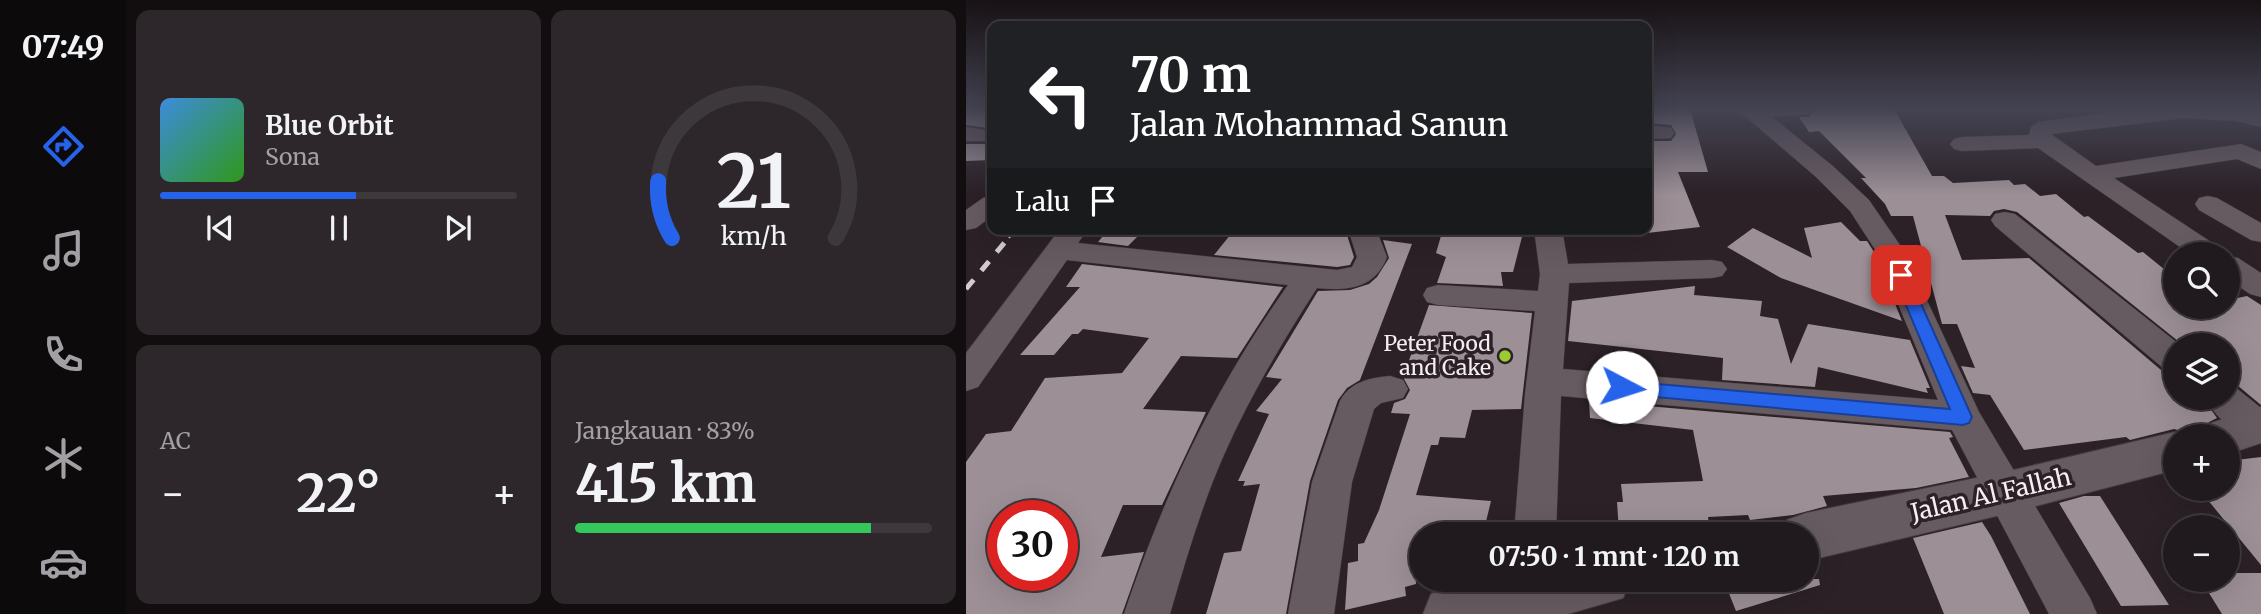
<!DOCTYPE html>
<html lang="id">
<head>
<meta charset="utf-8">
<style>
  body { margin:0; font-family:Merriweather,serif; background:#2d262a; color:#f1f3f6; height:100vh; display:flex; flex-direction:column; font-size:26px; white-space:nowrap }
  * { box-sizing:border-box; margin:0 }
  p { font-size:23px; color:#a2a0a4 }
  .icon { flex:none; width:38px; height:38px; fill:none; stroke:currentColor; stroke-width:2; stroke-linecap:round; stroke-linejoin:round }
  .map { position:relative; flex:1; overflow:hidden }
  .details { display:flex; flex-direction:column; gap:10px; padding:10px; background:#120e10; width:840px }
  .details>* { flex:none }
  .banner { position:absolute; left:21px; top:21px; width:665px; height:214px; border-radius:14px; box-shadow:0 7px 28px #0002,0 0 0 2px #3d383b; background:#202124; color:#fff; overflow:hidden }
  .buttons { position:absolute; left:1197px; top:242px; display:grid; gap:14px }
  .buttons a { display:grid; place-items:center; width:77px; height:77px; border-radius:50%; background:#20191d; box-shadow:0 7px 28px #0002,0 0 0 2px #3d383b; font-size:35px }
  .speed { position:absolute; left:21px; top:500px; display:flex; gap:14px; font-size:35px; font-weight:700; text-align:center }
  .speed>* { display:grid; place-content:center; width:91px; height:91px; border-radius:50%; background:#20191d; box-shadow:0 7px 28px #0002,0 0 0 2px #3d383b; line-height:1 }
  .speed .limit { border:10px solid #d22; background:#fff; color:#111 }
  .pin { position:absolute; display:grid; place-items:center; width:60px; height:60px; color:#fff; margin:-30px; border-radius:14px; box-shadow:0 4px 10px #0006 }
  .me { position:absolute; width:77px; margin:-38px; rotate:95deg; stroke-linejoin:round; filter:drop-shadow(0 0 5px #0008) }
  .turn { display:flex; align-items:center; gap:24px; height:147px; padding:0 28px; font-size:32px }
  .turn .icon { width:91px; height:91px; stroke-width:2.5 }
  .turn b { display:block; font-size:49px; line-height:60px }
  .then { display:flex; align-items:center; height:66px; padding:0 28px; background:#0003; gap:14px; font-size:26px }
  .big { font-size:52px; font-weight:700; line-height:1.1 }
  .details .card { flex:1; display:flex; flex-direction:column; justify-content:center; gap:10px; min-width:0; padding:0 24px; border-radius:14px; background:#2d262a }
  .details .dial { align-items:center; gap:0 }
  .dial svg { height:182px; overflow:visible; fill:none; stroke:#3d383b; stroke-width:7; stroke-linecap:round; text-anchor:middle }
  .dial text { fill:#f1f3f6; stroke:none }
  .song { display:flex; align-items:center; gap:21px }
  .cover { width:84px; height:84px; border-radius:10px; background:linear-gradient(135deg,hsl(210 70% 55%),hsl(110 70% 35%)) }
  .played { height:7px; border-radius:4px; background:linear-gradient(90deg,#2563eb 55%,#3d383b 55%) }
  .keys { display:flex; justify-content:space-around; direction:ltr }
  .heat { display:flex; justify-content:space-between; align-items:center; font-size:38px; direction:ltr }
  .charge { height:10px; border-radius:5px; background:linear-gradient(90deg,#34c759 83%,#3d383b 0) }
  .details .tiles { flex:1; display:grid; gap:10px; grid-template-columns:repeat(2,1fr) }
  .trip { position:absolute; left:443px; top:522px; width:410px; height:70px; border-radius:35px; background:#20191d; box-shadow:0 7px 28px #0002,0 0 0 2px #3d383b; font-weight:700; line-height:70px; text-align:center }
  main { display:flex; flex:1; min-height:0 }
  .tab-bar { display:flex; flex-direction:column; width:126px; justify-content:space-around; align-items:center; background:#0d0a0c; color:#a2a0a4 }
  .tab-bar .icon { width:49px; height:49px }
  .tab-bar .current { color:#2563eb }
  .tab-bar b { font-size:32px; color:#f1f3f6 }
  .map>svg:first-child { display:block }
  .building { fill:#9c8f96; fill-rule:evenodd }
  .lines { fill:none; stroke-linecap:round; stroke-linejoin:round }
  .minor-casing { stroke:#453c42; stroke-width:1 }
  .tertiary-casing { stroke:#453c42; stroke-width:2 }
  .minor { fill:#675b62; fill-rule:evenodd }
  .tertiary { fill:#675b62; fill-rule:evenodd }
  .rail-far1 { stroke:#d2cacf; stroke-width:4.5; stroke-dasharray:10 10; stroke-linecap:butt }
  .rail { stroke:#d2cacf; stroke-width:5; stroke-dasharray:12 12; stroke-linecap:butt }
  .route { fill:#2563eb; stroke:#184099; stroke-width:2 }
  .poi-dot { fill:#9cca31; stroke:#2b2127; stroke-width:2.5 }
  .labels { text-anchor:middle; stroke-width:7; stroke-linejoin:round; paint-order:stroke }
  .poi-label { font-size:21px; fill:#f5edf2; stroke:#2b2127; text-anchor:end }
  .near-street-label { font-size:24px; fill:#f5edf2; stroke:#2b2127 }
</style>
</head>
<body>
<main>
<nav class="tab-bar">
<b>07:49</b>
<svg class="icon current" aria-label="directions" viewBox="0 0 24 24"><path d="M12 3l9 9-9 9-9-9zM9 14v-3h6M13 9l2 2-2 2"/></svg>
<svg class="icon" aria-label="music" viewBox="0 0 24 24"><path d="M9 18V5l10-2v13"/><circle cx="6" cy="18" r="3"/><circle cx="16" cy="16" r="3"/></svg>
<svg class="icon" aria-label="phone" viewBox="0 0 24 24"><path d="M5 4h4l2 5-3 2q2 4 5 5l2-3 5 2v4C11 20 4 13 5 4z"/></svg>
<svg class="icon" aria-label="climate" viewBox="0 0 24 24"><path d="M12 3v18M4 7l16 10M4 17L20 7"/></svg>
<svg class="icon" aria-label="car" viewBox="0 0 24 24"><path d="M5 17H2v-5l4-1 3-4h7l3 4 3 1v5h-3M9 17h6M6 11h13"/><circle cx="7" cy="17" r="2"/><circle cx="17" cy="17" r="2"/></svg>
</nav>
<section class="details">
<div class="tiles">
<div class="card">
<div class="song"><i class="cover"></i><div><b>Blue Orbit</b><p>Sona</p></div></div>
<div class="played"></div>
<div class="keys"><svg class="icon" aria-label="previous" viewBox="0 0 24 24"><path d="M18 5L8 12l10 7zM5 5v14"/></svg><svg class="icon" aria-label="pause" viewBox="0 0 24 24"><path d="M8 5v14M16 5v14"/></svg><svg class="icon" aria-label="next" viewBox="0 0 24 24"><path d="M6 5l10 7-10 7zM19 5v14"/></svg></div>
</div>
<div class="card dial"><svg viewBox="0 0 100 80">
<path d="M14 69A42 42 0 1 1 86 69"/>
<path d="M14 69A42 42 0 0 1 8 44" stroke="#2563eb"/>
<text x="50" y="56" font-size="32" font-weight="700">21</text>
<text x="50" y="72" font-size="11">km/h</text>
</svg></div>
<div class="card"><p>AC</p>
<div class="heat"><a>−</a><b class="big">22°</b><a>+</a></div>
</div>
<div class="card"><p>Jangkauan · 83%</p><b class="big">415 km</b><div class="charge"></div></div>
</div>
</section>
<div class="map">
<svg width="1295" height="614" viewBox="0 0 1295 614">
  <rect width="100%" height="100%" fill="#2b2127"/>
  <g class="building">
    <polygon points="0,109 26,109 26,131 23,128 0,125"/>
    <polygon points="681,109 724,109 742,172 712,172 734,227 681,233 681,141 705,141 710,134 705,125 681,123"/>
    <polygon points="928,109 966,176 978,176 987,183 1043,180 1048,185 1059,184 1074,196 1090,194 1118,217 1122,216 1172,253 1177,252 1209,278 1209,306 1262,306 1262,300 1281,296 1295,305 1295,405 1271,385 1262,383 1262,345 1217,345 1051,212 1038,209 1028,211 1024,216 979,215 996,260 1063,258 1195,370 1209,373 1209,397 1236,397 1251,418 1243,422 1239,429 1229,432 1222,433 1208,429 1164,440 1160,437 1058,450 1024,395 1007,393 995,366 1009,368 991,324 976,324 947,216 925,216 919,204 895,178 900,178 853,131 843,132 833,117 843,117 848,110"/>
    <polygon points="26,141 26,160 0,161 0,144 23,144"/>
    <polygon points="875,222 894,241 901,241 908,252 936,321 815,278 761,247 787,228 846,258 838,228"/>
    <polygon points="269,229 364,229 362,232 381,235 388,257 384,265 371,267 248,255"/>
    <polygon points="477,229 558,229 547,272 535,272 537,286 471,283 480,257 470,253"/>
    <polygon points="137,236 172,236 162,246 132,242"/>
    <polygon points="417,240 446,244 394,380 381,388 372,400 344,481 320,614 240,614 258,553 275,551 294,484 277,486 279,481 272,481 303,414 290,411 316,379 300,377 352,291 384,290 403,284 411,277 423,258"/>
    <path d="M116,264L317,287L271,358L215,356L177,409L240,412L196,505H157L135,557L178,552L156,614H0V462L20,434L45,431L79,378L156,373L183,338L117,329L112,334H106L88,355H54L114,287H100ZM37,516H104L98,529L106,528L96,550V576H37Z"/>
    <polygon points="729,286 728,295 796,301 794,316 812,319 825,364 842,324 944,340 964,388 960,388 962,393 852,367 849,387 756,380 757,358 602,341 606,301"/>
    <polygon points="463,305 566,313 555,409 506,410 499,438 474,437 472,445 465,445 450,495 525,501 517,534 455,534 455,570 449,569 450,584 439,587 440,596 379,610 382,563 392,561 392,544 398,543 413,510 444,414 425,413 428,403 439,399 444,390 437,377"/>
    <polygon points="623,401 984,432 987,437 983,438 1003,477 950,488 857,496 861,506 827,515 784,520 782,515 742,517 744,534 653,532 651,502 657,502 655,484 737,481 727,430 624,418"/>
    <polygon points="1295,457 1295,565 1232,488 1262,488 1262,461"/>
    <polygon points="1118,496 1134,496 1203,605 1155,606 1093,503"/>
    <polygon points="1016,522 1025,536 1064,614 978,614 947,538"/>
    <polygon points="1262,573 1295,573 1295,614 1256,614 1238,585 1262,579"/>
    <polygon points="786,579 853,579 854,585 770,611 760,586"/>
  </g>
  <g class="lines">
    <g class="minor-casing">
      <g id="minor">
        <polygon points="771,109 846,109 843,114 806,117 868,167 903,200 938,251 1013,412 1124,598 1131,614 1083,614 986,430 595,396 590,534 548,534 559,394 569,311 472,305 461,302 457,295 461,288 472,285 572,291 574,274 568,229 596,229 602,264 746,260 756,262 761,269 756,276 746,278 603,283 597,369 972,400 910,251 884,211 850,177"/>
        <polygon points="1277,109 1295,113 1295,127 1271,121 1218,118 1085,134 1130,166 1275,144 1295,152 1295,169 1271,159 1148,178 1254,248 1258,254 1224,254 1072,148 996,151 988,149 984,144 988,139 996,137 1063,135 1065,127 1072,122 1168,109"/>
        <polygon points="681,125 705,128 708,133 705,138 681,139"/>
        <polygon points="0,127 23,131 26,136 23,141 0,141"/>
        <polygon points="26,196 26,216 10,228 0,230 0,210 17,198"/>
        <polygon points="1242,196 1251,198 1295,223 1295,242 1285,240 1233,210 1229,204 1233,198"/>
        <polygon points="1039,212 1049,214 1214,345 1209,345 1209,371 1197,368 1029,226 1025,220 1029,214"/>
        <path d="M94,229H122L112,243L371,270L386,267L391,257L382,229H410L421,257C409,289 381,291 351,288C311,350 274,413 247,481C230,525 217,569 204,614H158C200,490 246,393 322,285L101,260L12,387L0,391V353Z"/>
        <polygon points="1262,256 1272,258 1295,273 1295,297 1284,294 1262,279"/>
        <path d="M424,376L437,380L442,389L437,398L415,403L408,409L386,482L368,614H322L346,482L374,401C384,382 403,378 424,376Z"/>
        <path d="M1262,385L1269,387L1295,408V440C1275,443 1247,414 1238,397H1262Z"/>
      </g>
    </g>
    <g class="tertiary-casing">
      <g id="tertiary">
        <polygon points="1295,407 1295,443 1262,454 1262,436 1238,436 1245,423"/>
        <polygon points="1209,432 1221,436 1209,436 1209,470 1039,514 840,561 840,534 815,534 821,520 840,513 1039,472"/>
        <polygon points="515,579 665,579 657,598 602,614 457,614 465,594 485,586"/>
      </g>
    </g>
    <use href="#minor" class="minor"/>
    <use href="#tertiary" class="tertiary"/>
    <polyline class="rail-far1" points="42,237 49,229"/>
    <polyline class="rail" points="0,289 44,236"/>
  </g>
  <linearGradient id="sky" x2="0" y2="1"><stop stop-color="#181215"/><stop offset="0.56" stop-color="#444352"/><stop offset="1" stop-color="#444352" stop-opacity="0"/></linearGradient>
  <rect width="1295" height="195" fill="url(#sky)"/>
  <polygon class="route" points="935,270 942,275 1006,417 1003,423 997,425 656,394 650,392 647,387 650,383 656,381 984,409 927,275"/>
  <circle class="poi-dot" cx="539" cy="356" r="7"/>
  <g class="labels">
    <g class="poi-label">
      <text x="525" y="351">Peter Food<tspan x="525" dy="24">and Cake</tspan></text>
    </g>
    <g class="near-street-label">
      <text transform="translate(1025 495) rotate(-13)" y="8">Jalan Al Fallah</text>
    </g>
  </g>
</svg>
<div class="buttons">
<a><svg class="icon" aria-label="search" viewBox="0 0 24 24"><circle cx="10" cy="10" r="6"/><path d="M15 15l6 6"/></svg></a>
<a><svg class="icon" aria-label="layers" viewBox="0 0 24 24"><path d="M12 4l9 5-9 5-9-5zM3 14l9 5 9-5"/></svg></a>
<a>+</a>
<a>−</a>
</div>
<div class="speed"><div class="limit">30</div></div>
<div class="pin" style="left:935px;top:275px;background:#d93025"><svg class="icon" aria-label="arrive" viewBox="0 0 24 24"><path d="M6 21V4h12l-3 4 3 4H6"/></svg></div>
<svg class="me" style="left:656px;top:387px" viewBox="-20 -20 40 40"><circle r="19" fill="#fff"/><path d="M0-13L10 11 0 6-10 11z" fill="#2563eb"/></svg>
<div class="trip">07:50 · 1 mnt · 120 m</div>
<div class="banner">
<div class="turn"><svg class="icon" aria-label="left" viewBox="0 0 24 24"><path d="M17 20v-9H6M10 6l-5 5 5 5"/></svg><div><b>70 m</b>Jalan Mohammad Sanun</div></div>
<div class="then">Lalu<svg class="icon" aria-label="arrive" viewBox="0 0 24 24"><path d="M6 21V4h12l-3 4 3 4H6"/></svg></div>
</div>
</div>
</main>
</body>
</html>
